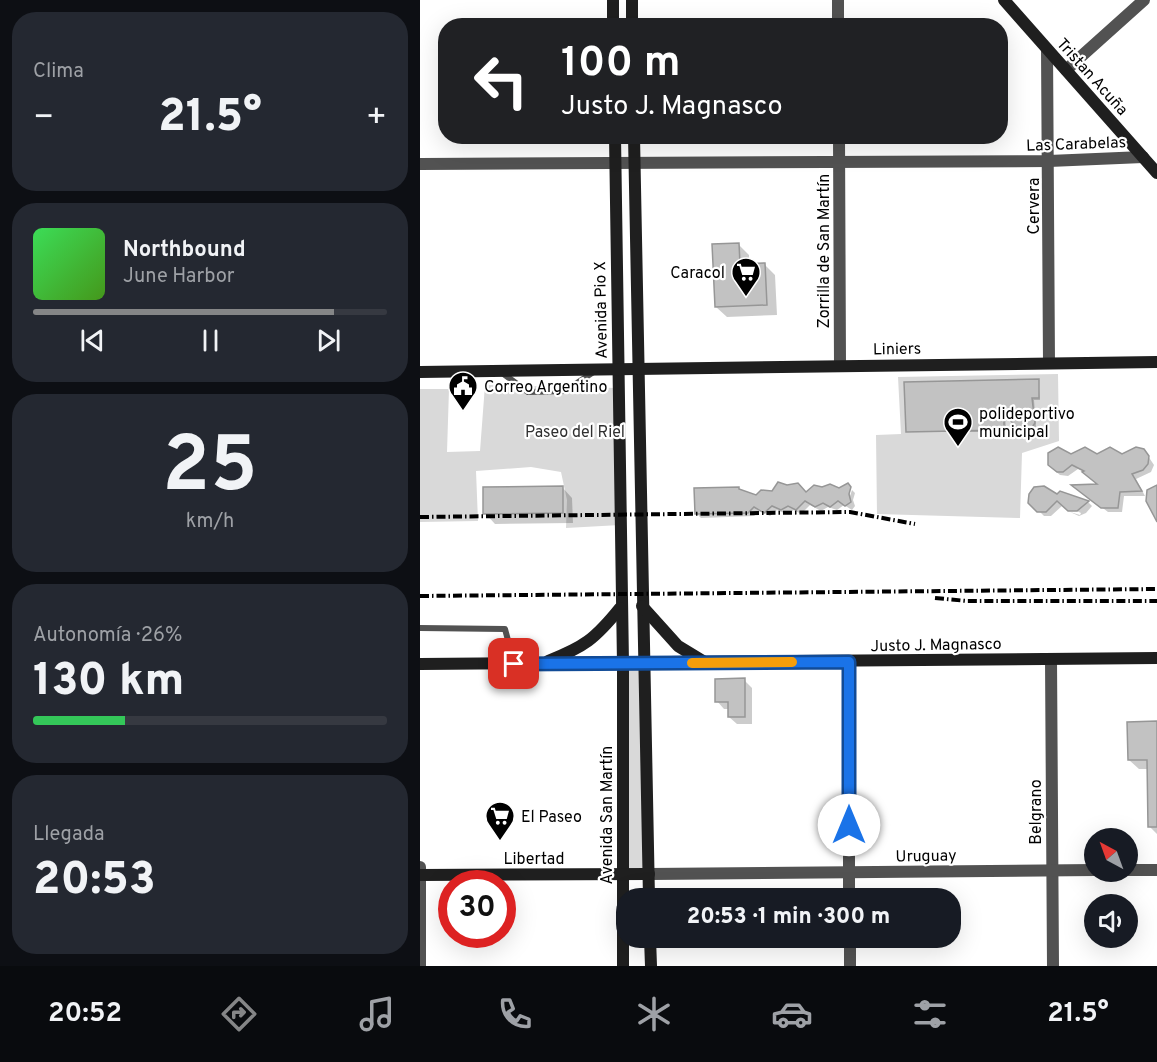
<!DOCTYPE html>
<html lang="es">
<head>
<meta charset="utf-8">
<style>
  body { margin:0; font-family:Overpass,sans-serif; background:#242831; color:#f1f3f6; height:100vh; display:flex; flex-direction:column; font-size:22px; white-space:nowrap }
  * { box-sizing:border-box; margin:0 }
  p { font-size:20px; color:#9ea1a6 }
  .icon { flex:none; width:33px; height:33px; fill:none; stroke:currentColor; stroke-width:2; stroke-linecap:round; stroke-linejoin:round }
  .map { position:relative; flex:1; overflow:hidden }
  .side { display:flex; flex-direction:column; gap:12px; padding:12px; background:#0d0f14; width:420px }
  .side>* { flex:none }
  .hud { position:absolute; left:18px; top:18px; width:570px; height:126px; border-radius:24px; box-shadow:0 6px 24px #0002; background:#202124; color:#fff; overflow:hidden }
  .needle { width:39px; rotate:319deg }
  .buttons { position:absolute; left:664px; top:828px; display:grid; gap:12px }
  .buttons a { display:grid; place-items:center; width:54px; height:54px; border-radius:50%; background:#171b24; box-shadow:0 6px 24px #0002; font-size:30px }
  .speed { position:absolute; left:18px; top:870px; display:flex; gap:12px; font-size:30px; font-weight:700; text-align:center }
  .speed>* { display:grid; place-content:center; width:78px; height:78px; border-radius:50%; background:#171b24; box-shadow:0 6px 24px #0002; line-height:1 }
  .speed .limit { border:9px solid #d22; background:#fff; color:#111 }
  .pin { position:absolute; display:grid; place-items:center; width:51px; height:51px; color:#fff; margin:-26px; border-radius:12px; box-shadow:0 3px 9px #0006 }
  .me { position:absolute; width:66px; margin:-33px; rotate:0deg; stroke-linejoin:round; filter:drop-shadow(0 0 4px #0008) }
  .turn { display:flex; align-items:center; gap:21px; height:126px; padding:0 24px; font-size:27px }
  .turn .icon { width:78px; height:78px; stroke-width:2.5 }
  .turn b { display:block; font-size:42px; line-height:51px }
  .big { font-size:45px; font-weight:800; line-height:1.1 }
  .side .tile { flex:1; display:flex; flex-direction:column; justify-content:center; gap:9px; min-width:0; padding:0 21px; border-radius:24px; background:#242831 }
  .side .dial { align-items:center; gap:0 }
  .dial b { font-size:78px; line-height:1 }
  .song { display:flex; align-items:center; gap:18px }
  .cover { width:72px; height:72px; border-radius:9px; background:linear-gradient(135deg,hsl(130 70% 55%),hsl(100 70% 35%)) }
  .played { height:6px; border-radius:3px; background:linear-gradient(90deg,#858687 85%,#363941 85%) }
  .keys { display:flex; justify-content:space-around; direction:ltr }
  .heat { display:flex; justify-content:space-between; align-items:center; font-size:33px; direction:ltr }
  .charge { height:9px; border-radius:4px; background:linear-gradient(90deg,#34c759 26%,#363941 0) }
  .trip { position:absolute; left:196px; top:888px; width:345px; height:60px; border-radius:24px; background:#171b24; box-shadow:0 6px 24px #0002; font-weight:800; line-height:60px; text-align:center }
  .tab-bar { display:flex; height:96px; justify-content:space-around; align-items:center; background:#090b0e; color:#9ea1a6 }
  .tab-bar .icon { width:42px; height:42px }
  .tab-bar .current { color:#858687 }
  .tab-bar b { font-size:27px; color:#f1f3f6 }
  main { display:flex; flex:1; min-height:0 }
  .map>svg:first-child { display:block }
  .park { fill:#d9d9d9 }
  .shadow { fill:#0003 }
  .building { fill:#c2c2c2; stroke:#969696; stroke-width:1.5 }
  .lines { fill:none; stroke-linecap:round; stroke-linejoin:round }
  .lane { stroke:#525252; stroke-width:6 }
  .street { stroke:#525252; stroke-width:12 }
  .secondary { stroke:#1f1f1f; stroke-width:12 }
  .rail { stroke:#000; stroke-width:4; stroke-dasharray:9 3 1.5 3; stroke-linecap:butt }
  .route-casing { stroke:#114b97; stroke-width:15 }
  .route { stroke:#1a73e8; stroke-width:10 }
  .slow { stroke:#f59e0b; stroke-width:10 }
  .labels { text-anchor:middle; stroke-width:4.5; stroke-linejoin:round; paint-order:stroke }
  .street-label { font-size:16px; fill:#000; stroke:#fff }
  .poi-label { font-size:16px; fill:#000; stroke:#fff; text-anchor:start }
  .park-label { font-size:16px; fill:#303030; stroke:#fff }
</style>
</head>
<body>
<main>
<section class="side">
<div class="tile"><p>Clima</p>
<div class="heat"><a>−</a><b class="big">21.5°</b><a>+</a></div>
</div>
<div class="tile">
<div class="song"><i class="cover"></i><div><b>Northbound</b><p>June Harbor</p></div></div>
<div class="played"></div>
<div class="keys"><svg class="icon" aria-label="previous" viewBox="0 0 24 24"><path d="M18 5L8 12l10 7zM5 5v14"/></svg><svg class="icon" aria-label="pause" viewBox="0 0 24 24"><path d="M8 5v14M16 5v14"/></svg><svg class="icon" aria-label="next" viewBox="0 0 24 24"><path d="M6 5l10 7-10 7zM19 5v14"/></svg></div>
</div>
<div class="tile dial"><b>25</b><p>km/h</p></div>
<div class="tile"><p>Autonomía · 26%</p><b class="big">130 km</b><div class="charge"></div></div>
<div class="tile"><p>Llegada</p><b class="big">20:53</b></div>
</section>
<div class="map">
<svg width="737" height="966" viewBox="0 0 737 966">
  <rect width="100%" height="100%" fill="#fff"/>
  <g class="park">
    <polygon points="638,374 639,441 602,453 600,518 457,514 456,435 481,434 478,377"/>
    <polygon points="65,385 198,388 200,525 146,528 147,500 141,472 111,467 56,471 58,521 0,522 0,389 29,389 27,452 60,451"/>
    <polygon points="203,664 224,664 229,874 202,874"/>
  </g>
  <g class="shadow">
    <polygon points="318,244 329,255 329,265 344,264 355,275 357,315 307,317 296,307"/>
    <polygon points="618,380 620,400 614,400 616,426 612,432 602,432 585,412 586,432 488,432"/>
    <polygon points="726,453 734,465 731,472 716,479 725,496 704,496 702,512 688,512 658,489 679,485 664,472 658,469 648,476 640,475 634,470 651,456"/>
    <polygon points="142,487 152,498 153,523 75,524 65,513"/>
    <polygon points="432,490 435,493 433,500 435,506 432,510 424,505 417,510 408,507 401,511 390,505 381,514 374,510 366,514 357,510 350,516 340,511 334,516 281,518 276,513 321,492 337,496 386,494 428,502"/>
    <polygon points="637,496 668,502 672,506 666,513 659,516 650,512 660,515 661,513 643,505 631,516 624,516 610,502"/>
    <polygon points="324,680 332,688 332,724 317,724 309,717 309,709 304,709 297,701"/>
    <polygon points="737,723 737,834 730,827 729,769 719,769 709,760 709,724"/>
  </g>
  <g class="building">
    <polygon points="319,243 320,264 345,263 347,305 295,307 292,244"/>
    <polygon points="619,379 619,398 612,398 615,423 610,430 599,430 584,413 584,430 486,432 484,382"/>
    <polygon points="638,447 651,454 665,447 677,454 690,447 702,454 716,447 724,449 729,456 728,464 723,470 712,474 722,491 700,492 698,508 681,508 651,485 677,484 662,472 664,471 652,465 643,472 637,472 628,465 628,453"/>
    <polygon points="358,482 367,485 378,483 386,492 394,485 402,487 410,484 419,488 428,483 431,487 429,494 431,502 425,506 418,501 410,507 403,503 395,507 385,501 376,510 368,506 361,510 352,506 344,513 334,507 328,513 275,514 274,488 319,487 319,489 336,495 341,490 352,491"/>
    <polygon points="737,485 737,522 726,501 727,490"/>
    <polygon points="143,486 143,513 63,514 63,487"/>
    <polygon points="624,486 637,494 640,491 669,501 657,511 648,511 637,501 626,512 617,512 608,503 609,494 614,487"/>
    <polygon points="325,678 325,717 308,717 308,702 295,702 295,679"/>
    <polygon points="737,721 737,827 728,827 727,760 708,760 707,722"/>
  </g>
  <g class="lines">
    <g class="lane">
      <polyline points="81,372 108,392 145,391 175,371"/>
      <polyline points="0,628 85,629 94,663"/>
    </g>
    <g class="street">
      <polyline points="418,0 418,26"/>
      <polyline points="627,49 629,363"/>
      <polyline points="646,70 724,0"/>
      <polyline points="419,136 420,365"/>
      <polyline points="0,164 629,161 723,157"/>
      <polyline points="631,659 633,966"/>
      <polyline points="429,661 429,898"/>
      <polyline points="0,867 0,966"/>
      <polyline points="708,870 737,870"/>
      <polyline points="229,874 675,870"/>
      <polyline points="430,938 430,966"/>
    </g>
    <g class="secondary">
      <polyline points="193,0 193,26"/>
      <polyline points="212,0 212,26"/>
      <polyline points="584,0 737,173"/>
      <polyline points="195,136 203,664 203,966"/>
      <polyline points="214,136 229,898"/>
      <polyline points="0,372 737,362"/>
      <polyline points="222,606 258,646 286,663"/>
      <path d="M128,661C164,647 175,639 200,608"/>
      <polyline points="0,664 737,658"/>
      <polyline points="0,875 229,874"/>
      <polyline points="230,938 231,966"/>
    </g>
    <g class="rail">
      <polyline points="0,517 430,512 495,524"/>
      <polyline points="0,596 737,589"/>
      <polyline points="515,598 547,601 737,601"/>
    </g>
  </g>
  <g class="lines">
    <g class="route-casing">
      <polyline id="route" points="94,664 429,662 429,825"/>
    </g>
    <use href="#route" class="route"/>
    <polyline class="slow" points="272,663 372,662"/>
  </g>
  <defs>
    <g id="supermarket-pin" transform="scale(1.5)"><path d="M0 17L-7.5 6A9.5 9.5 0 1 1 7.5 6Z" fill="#000" stroke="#fff"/><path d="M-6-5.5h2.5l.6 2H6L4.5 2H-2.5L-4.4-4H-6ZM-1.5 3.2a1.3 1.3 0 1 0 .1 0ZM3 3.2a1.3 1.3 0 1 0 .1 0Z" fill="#fff"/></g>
    <g id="civic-pin" transform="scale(1.5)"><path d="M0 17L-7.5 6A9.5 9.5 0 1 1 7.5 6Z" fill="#000" stroke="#fff"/><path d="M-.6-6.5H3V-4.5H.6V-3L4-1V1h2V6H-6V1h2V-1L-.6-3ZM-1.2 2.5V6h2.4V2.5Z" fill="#fff"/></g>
    <g id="stadium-pin" transform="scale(1.5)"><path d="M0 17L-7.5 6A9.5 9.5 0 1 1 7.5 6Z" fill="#000" stroke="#fff"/><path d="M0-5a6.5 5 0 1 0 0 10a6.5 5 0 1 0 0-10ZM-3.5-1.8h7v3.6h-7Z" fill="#fff"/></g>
  </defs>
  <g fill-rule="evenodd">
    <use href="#supermarket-pin" x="326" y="272"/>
    <use href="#civic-pin" x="43" y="386"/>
    <use href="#stadium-pin" x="538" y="422"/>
    <use href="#supermarket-pin" x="80" y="816"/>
  </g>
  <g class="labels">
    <g class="street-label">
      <text transform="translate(673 76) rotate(48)" y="6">Tristan Acuña</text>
      <text transform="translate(656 143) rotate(-2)" y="6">Las Carabelas</text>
      <text transform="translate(613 206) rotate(-90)" y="6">Cervera</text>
      <text transform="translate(403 251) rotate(-90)" y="6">Zorrilla de San Martín</text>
      <text transform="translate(180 310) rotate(-91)" y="6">Avenida Pio X</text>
      <text transform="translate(477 348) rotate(-1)" y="6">Liniers</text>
      <text transform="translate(516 644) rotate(-1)" y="6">Justo J. Magnasco</text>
      <text transform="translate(615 812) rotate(-90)" y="6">Belgrano</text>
      <text transform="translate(186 815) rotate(-90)" y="6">Avenida San Martín</text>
      <text transform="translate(506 855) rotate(-1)" y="6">Uruguay</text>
      <text x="114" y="864">Libertad</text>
    </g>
    <g class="poi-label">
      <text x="305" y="278" text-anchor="end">Caracol</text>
      <text x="64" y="392">Correo Argentino</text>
      <text x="559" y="419">polideportivo<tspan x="559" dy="18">municipal</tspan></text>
      <text x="101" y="822">El Paseo</text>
    </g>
    <g class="park-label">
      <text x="155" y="437">Paseo del Riel</text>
    </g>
  </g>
</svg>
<div class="buttons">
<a><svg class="needle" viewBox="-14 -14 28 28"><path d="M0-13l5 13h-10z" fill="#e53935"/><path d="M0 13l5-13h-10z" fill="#9ea1a6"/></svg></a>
<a><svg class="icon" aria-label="sound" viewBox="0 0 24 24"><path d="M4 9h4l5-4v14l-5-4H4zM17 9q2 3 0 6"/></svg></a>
</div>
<div class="speed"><div class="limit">30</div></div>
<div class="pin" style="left:94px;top:664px;background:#d93025"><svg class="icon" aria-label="arrive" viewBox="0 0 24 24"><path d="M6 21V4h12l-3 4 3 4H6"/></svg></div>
<svg class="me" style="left:429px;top:825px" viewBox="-20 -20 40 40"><circle r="19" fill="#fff"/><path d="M0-13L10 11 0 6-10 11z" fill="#1a73e8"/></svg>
<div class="trip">20:53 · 1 min · 300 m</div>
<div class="hud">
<div class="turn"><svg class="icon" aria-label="left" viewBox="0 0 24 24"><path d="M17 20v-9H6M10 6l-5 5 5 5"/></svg><div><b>100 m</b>Justo J. Magnasco</div></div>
</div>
</div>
</main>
<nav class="tab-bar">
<b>20:52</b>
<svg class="icon current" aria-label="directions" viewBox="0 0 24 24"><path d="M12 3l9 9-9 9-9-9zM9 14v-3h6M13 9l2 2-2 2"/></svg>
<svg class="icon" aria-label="music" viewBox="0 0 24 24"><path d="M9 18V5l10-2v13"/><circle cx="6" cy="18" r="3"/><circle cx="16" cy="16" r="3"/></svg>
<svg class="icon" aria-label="phone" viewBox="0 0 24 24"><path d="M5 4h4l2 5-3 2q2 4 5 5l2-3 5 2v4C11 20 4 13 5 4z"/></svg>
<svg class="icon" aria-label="climate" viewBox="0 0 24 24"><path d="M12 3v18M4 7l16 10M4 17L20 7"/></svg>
<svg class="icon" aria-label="car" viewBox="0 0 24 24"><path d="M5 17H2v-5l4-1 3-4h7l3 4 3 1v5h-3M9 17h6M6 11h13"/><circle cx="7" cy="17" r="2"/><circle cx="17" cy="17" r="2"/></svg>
<svg class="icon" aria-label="filters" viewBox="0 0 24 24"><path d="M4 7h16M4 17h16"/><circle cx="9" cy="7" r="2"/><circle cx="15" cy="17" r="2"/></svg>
<b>21.5°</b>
</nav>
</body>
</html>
